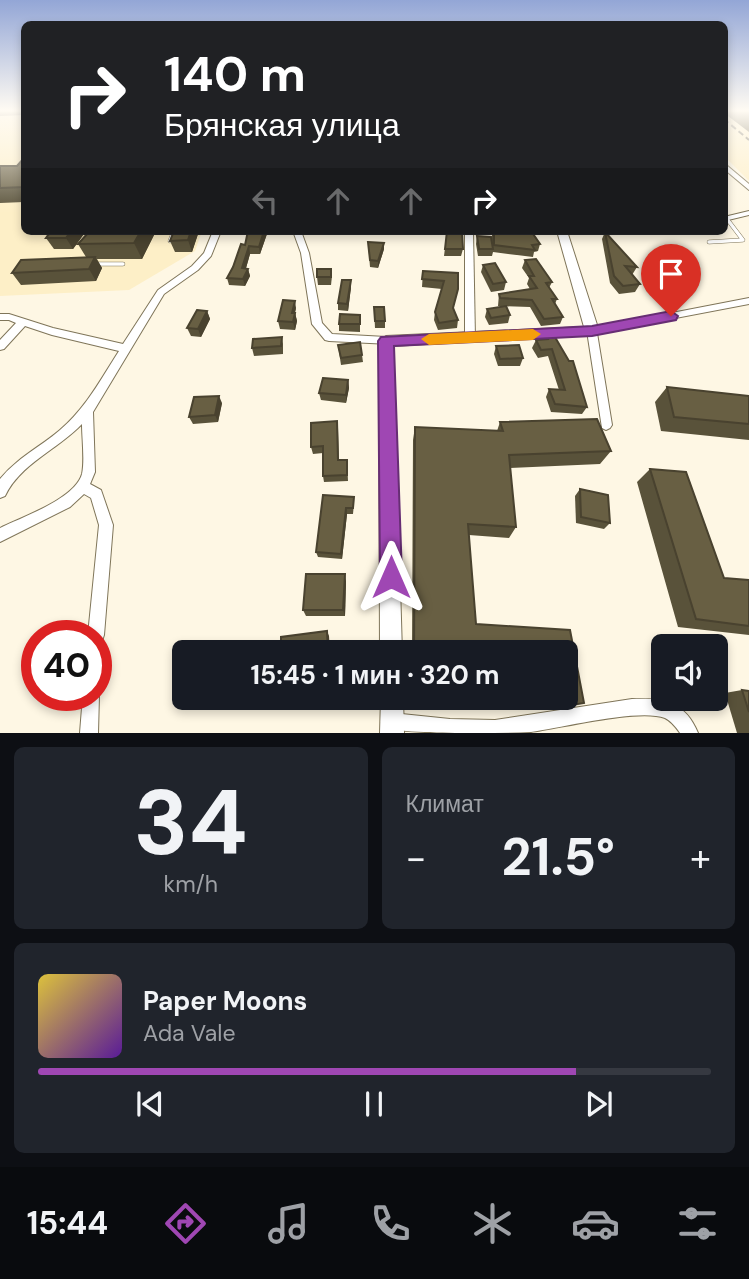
<!DOCTYPE html>
<html lang="ru">
<head>
<meta charset="utf-8">
<style>
  body { margin:0; font-family:"DM Sans",sans-serif; background:#20242c; color:#f1f3f6; height:100vh; display:flex; flex-direction:column; font-size:26px; white-space:nowrap }
  * { box-sizing:border-box; margin:0 }
  p { font-size:23px; color:#9ea1a6 }
  .icon { flex:none; width:38px; height:38px; fill:none; stroke:currentColor; stroke-width:2; stroke-linecap:round; stroke-linejoin:round }
  .map { position:relative; height:733px; overflow:hidden }
  .panel { display:flex; flex-direction:column; gap:14px; padding:14px; background:#0d0f14; flex:1 }
  .panel>* { flex:none }
  .top-card { position:absolute; left:21px; top:21px; width:707px; height:214px; border-radius:10px; box-shadow:0 4px 10px #0003; background:#202124; color:#fff; overflow:hidden }
  .buttons { position:absolute; left:651px; top:634px; display:grid; gap:14px }
  .buttons a { display:grid; place-items:center; width:77px; height:77px; border-radius:10px; background:#171b24; box-shadow:0 4px 10px #0003; font-size:35px }
  .speed { position:absolute; left:21px; top:620px; display:flex; gap:14px; font-size:35px; font-weight:700; text-align:center }
  .speed>* { display:grid; place-content:center; width:91px; height:91px; border-radius:50%; background:#171b24; box-shadow:0 4px 10px #0003; line-height:1 }
  .speed .limit { border:10px solid #d22; background:#fff; color:#111 }
  .pin { position:absolute; display:grid; place-items:center; width:60px; height:60px; color:#fff; margin:-72px -30px; border-radius:50% 50% 50% 0; rotate:-45deg; box-shadow:0 0 7px #0007 }
  .pin .icon { rotate:45deg }
  .me { position:absolute; width:77px; margin:-38px; rotate:0deg; stroke-linejoin:round; filter:drop-shadow(0 0 5px #0008) }
  .turn { display:flex; align-items:center; gap:24px; height:147px; padding:0 28px; font-size:32px }
  .turn .icon { width:91px; height:91px; stroke-width:2.5 }
  .turn b { display:block; font-size:49px; line-height:60px }
  .lanes { display:flex; align-items:center; height:66px; padding:0 28px; background:#0003; justify-content:center; gap:35px; direction:ltr }
  .lanes .off { opacity:.35 }
  .big { font-size:52px; font-weight:700; line-height:1.1 }
  .panel .card { flex:1; display:flex; flex-direction:column; justify-content:center; gap:10px; min-width:0; padding:0 24px; border-radius:10px; background:#20242c }
  .panel .dial { align-items:center; gap:0 }
  .dial b { font-size:91px; line-height:1 }
  .song { display:flex; align-items:center; gap:21px }
  .cover { width:84px; height:84px; border-radius:10px; background:linear-gradient(135deg,hsl(50 70% 55%),hsl(270 70% 35%)) }
  .played { height:7px; border-radius:4px; background:linear-gradient(90deg,#9f47b3 80%,#363941 80%) }
  .keys { display:flex; justify-content:space-around; direction:ltr }
  .heat { display:flex; justify-content:space-between; align-items:center; font-size:38px; direction:ltr }
  .panel .tiles { flex:1; display:grid; gap:14px; grid-template-columns:1fr 1fr }
  .card:last-child { grid-column:span 2 }
  .trip { position:absolute; left:172px; top:640px; width:406px; height:70px; border-radius:10px; background:#171b24; box-shadow:0 4px 10px #0003; font-weight:700; line-height:70px; text-align:center }
  .tabs { display:flex; height:112px; justify-content:space-around; align-items:center; background:#090b0e; color:#9ea1a6 }
  .tabs .icon { width:49px; height:49px }
  .tabs .selected { color:#9f47b3 }
  .tabs b { font-size:32px; color:#f1f3f6 }
  .map>svg:first-child { display:block }
  .built { fill:#fdefc7 }
  .lines { fill:none; stroke-linecap:round; stroke-linejoin:round }
  .service-casing { stroke:#7f7559; stroke-width:4.5 }
  .minor-casing { stroke:#7f7559; stroke-width:2 }
  .tertiary-casing { stroke:#7f7559; stroke-width:2 }
  .service { stroke:#fff; stroke-width:3.5 }
  .minor { fill:#fff; fill-rule:evenodd }
  .tertiary { fill:#fff; fill-rule:evenodd }
  .rail { stroke:#605b4e; stroke-width:2; stroke-dasharray:6 3.5; stroke-linecap:butt }
  .wall { fill:#59523a }
  .shaded-wall { fill:#49422f }
  .building { fill:#685f43; stroke:#49422f; stroke-width:2 }
  .route { fill:#9f47b3; stroke:#672e74; stroke-width:2 }
  .slow { fill:#f59e0b }
</style>
</head>
<body>
<div class="map">
<svg width="749" height="733" viewBox="0 0 749 733">
  <rect width="100%" height="100%" fill="#fef7e4"/>
  <g class="built">
    <polygon points="0,110 24,110 24,231 202,231 195,251 129,290 0,296"/>
    <polygon points="724,110 749,110 749,181 725,157"/>
  </g>
  <g class="lines">
    <g class="service-casing">
      <g id="service">
        <polyline points="170,241 174,231"/>
        <polyline points="709,242 743,240 727,219"/>
        <polyline points="93,264 123,264"/>
      </g>
    </g>
    <g class="minor-casing">
      <g id="minor">
        <polygon points="724,163 749,184 749,190 724,169"/>
        <polygon points="749,211 749,215 724,221 724,217"/>
        <path d="M213,231H221L211,256L198,270L164,294L93,412L95,472L90,484L101,490L113,525L104,635L102,641L96,643V635H88L99,525L91,498L84,494L70,507L0,542V528C22,517 75,499 82,474C85,461 82,438 82,424C57,450 20,464 5,496L0,498V479C17,458 40,447 60,430C86,408 101,379 119,351L52,335L25,326L4,349L0,350V340L16,323L9,320H0V314H9L53,328L123,344L158,290L192,266L204,253Z"/>
        <polygon points="293,231 301,231 309,253 322,323 332,334 386,337 391,341 390,344 329,341 325,340 312,324 301,253"/>
        <polygon points="465,231 473,231 475,338 470,342 465,338"/>
        <polygon points="749,298 749,304 597,333 612,425 610,428 606,430 602,428 587,331 589,329"/>
        <polygon points="96,689 99,695 98,733 80,733 83,695 96,695"/>
        <path d="M632,699C663,698 685,701 698,733H680C676,727 671,721 665,718C639,708 561,728 531,732C514,733 495,733 477,733C452,733 408,733 386,728L383,722L386,716L392,713L450,719L495,720Z"/>
      </g>
    </g>
    <g class="tertiary-casing">
      <g id="tertiary">
        <polygon points="557,231 567,231 599,331 597,334 393,346 402,653 380,653 379,341 386,336 584,327"/>
        <polygon points="381,698 403,698 404,733 380,733"/>
      </g>
    </g>
    <use href="#service" class="service"/>
    <use href="#minor" class="minor"/>
    <use href="#tertiary" class="tertiary"/>
    <polyline class="rail" points="724,119 749,140"/>
  </g>
  <g class="wall">
    <polygon points="0,110 24,110 24,115 0,116"/>
    <polygon points="724,110 749,110 749,132 724,113"/>
    <polygon points="24,158 24,202 0,203 0,166 17,166"/>
    <polygon points="51,231 86,231 73,249 54,249 46,238"/>
    <polygon points="123,231 156,231 142,259 97,259 102,268 96,281 21,285 12,273 86,257 78,244 122,233"/>
    <polygon points="199,231 192,252 175,252 170,241"/>
    <polygon points="268,231 260,254 250,254 246,268 248,269 250,276 245,286 229,285 227,278 245,245"/>
    <polygon points="447,231 463,249 461,256 444,256"/>
    <polygon points="492,231 534,231 532,232 540,244 538,251 534,252 533,257 493,252 492,256 478,256 476,244 477,236 492,242"/>
    <polygon points="641,231 669,231 668,234 645,235"/>
    <polygon points="605,232 637,267 632,275 640,284 635,292 619,294 610,283 602,239"/>
    <polygon points="368,242 384,249 378,268 370,267"/>
    <polygon points="525,260 552,282 549,288 557,299 555,304 563,317 560,324 541,326 530,307 498,306 499,294 530,289 527,284 529,278 522,268"/>
    <polygon points="483,265 506,282 504,290 491,292 481,272"/>
    <polygon points="423,271 458,273 458,289 453,309 458,320 457,328 438,330 434,320 435,312 442,289 422,287"/>
    <polygon points="332,276 331,285 318,285 317,277"/>
    <polygon points="351,287 348,311 338,310 338,303"/>
    <polygon points="374,307 385,321 385,328 375,328"/>
    <polygon points="296,308 295,313 297,321 295,330 280,329 278,321"/>
    <polygon points="487,309 510,315 508,323 489,325 485,317"/>
    <polygon points="207,311 210,319 201,337 191,336 187,328"/>
    <polygon points="360,315 360,332 339,331 339,324"/>
    <polygon points="546,332 587,407 582,414 551,412 546,397 549,389 559,390 548,356 538,358 532,348 536,340 543,339"/>
    <polygon points="282,337 283,344 283,354 254,356 252,348"/>
    <polygon points="338,345 362,355 363,362 341,365"/>
    <polygon points="496,346 523,358 520,366 498,366 494,354"/>
    <polygon points="348,380 349,388 346,403 321,400 319,393"/>
    <polygon points="667,387 749,396 749,440 661,431 655,402"/>
    <polygon points="222,403 218,422 193,424 189,417"/>
    <polygon points="597,419 611,451 600,464 510,468 516,527 509,538 469,535 476,624 570,630 584,703 548,709 411,699 565,698 565,653 412,653 413,440 415,427 497,431 500,422"/>
    <polygon points="338,428 339,460 347,460 348,481 324,482 323,476 323,453 313,454 311,447"/>
    <polygon points="650,469 724,578 749,580 749,635 678,627 637,482"/>
    <polygon points="580,489 610,523 604,529 576,523 575,496"/>
    <polygon points="323,495 354,503 353,514 347,514 342,559 318,557 316,552"/>
    <polygon points="346,581 345,616 306,616 303,610"/>
    <polygon points="742,690 749,691 749,733 737,733 725,693"/>
  </g>
  <g class="shaded-wall">
    <polygon points="71,231 86,231 73,249 66,238"/>
    <polygon points="141,231 156,231 142,259 134,243"/>
    <polygon points="191,231 199,231 192,252 188,240"/>
    <polygon points="264,231 268,231 260,254 259,247"/>
    <polygon points="384,243 384,249 378,268 378,261"/>
    <polygon points="249,246 250,254 244,275 242,268"/>
    <polygon points="95,257 102,268 96,281 89,269"/>
    <polygon points="248,269 250,276 245,286 243,279"/>
    <polygon points="351,280 351,287 348,311 347,304"/>
    <polygon points="295,301 296,308 293,320 292,313"/>
    <polygon points="207,311 210,319 201,337 198,329"/>
    <polygon points="295,313 297,321 295,330 293,322"/>
    <polygon points="348,380 349,388 346,403 346,395"/>
    <polygon points="219,396 222,403 218,422 215,415"/>
    <polygon points="346,508 347,514 342,559 341,554"/>
    <polygon points="345,574 346,581 345,616 343,610"/>
    <polygon points="327,631 329,636 330,653 328,653"/>
  </g>
  <g class="building">
    <polygon points="24,158 24,187 0,188 0,166 17,166"/>
    <polygon points="51,231 71,231 66,238 46,238"/>
    <polygon points="123,231 141,231 134,243 78,244 88,233 122,233"/>
    <polygon points="174,231 191,231 188,240 170,241"/>
    <polygon points="248,231 264,231 259,247 249,246 242,268 248,269 243,279 227,278 233,267 241,244 245,245"/>
    <polygon points="447,231 462,231 463,249 445,249"/>
    <polygon points="494,231 531,231 540,244 532,245 535,250 494,245"/>
    <polygon points="605,232 637,267 625,266 640,284 623,286 614,276"/>
    <polygon points="477,236 491,237 493,249 479,249"/>
    <polygon points="368,242 384,243 378,261 370,260"/>
    <polygon points="95,257 89,269 12,273 21,260"/>
    <polygon points="536,259 552,282 546,283 557,299 552,299 563,317 544,319 532,300 500,298 499,294 537,288 529,276 534,276 525,260"/>
    <polygon points="495,263 506,282 493,284 483,265"/>
    <rect x="317" y="269" width="14" height="8"/>
    <polygon points="423,271 458,273 458,289 453,308 458,320 439,323 435,312 444,281 422,279"/>
    <polygon points="342,280 351,280 347,304 338,303"/>
    <polygon points="283,300 295,301 292,313 295,313 293,322 278,321"/>
    <polygon points="506,306 510,315 491,318 487,309"/>
    <polygon points="374,307 384,307 385,321 375,321"/>
    <polygon points="197,310 207,311 198,329 187,328"/>
    <polygon points="340,314 360,315 360,324 339,324"/>
    <polygon points="546,332 552,332 569,361 573,361 587,407 555,404 549,389 565,390 552,349 541,350 536,340 548,339"/>
    <polygon points="282,337 281,346 252,348 253,339"/>
    <polygon points="360,342 362,355 341,358 338,345"/>
    <polygon points="519,345 523,358 500,359 496,346"/>
    <polygon points="323,378 348,380 346,395 319,393"/>
    <polygon points="667,387 749,396 749,424 674,417"/>
    <polygon points="219,396 215,415 189,417 194,397"/>
    <polygon points="597,419 611,451 509,455 516,527 468,524 476,624 570,630 584,703 560,707 448,698 565,698 565,653 414,653 415,427 503,431 500,422"/>
    <polygon points="337,421 338,460 347,460 347,475 323,476 323,446 311,447 311,423"/>
    <polygon points="650,469 686,472 724,578 749,580 749,626 696,619"/>
    <polygon points="580,489 608,495 610,523 581,517"/>
    <polygon points="323,495 354,497 353,508 346,508 341,554 316,552"/>
    <polygon points="306,574 345,574 343,610 303,610"/>
    <polygon points="327,631 328,653 281,653 281,637"/>
    <polygon points="742,690 749,691 749,712"/>
  </g>
  <linearGradient id="sky" x2="0" y2="1"><stop stop-color="#93a6d6"/><stop offset="0.52" stop-color="#fffbf3"/><stop offset="1" stop-color="#fffbf3" stop-opacity="0"/></linearGradient>
  <rect width="749" height="213" fill="url(#sky)"/>
  <polygon class="route" points="671,311 678,316 676,320 592,336 394,346 402,577 399,585 391,588 383,585 380,577 378,341 381,337 592,326"/>
  <polygon class="slow" points="533,329 541,334 533,340 429,345 421,339 429,334"/>
</svg>
<div class="buttons">
<a><svg class="icon" aria-label="sound" viewBox="0 0 24 24"><path d="M4 9h4l5-4v14l-5-4H4zM17 9q2 3 0 6"/></svg></a>
</div>
<div class="speed"><div class="limit">40</div></div>
<div class="pin" style="left:671px;top:316px;background:#d93025"><svg class="icon" aria-label="arrive" viewBox="0 0 24 24"><path d="M6 21V4h12l-3 4 3 4H6"/></svg></div>
<svg class="me" style="left:391px;top:577px" viewBox="-20 -20 40 40"><path d="M0-17L14 15 0 8-14 15z" fill="#9f47b3" stroke="#fff" stroke-width="4"/></svg>
<div class="trip">15:45 · 1 мин · 320 m</div>
<div class="top-card">
<div class="turn"><svg class="icon" aria-label="right" viewBox="0 0 24 24"><path d="M7 20v-9h11M14 6l5 5-5 5"/></svg><div><b>140 m</b>Брянская улица</div></div>
<div class="lanes"><svg class="icon off" aria-label="left" viewBox="0 0 24 24"><path d="M17 20v-9H6M10 6l-5 5 5 5"/></svg><svg class="icon off" aria-label="ahead" viewBox="0 0 24 24"><path d="M12 20V5M6 11l6-6 6 6"/></svg><svg class="icon off" aria-label="ahead" viewBox="0 0 24 24"><path d="M12 20V5M6 11l6-6 6 6"/></svg><svg class="icon" aria-label="right" viewBox="0 0 24 24"><path d="M7 20v-9h11M14 6l5 5-5 5"/></svg></div>
</div>
</div>
<section class="panel">
<div class="tiles">
<div class="card dial"><b>34</b><p>km/h</p></div>
<div class="card"><p>Климат</p>
<div class="heat"><a>−</a><b class="big">21.5°</b><a>+</a></div>
</div>
<div class="card">
<div class="song"><i class="cover"></i><div><b>Paper Moons</b><p>Ada Vale</p></div></div>
<div class="played"></div>
<div class="keys"><svg class="icon" aria-label="previous" viewBox="0 0 24 24"><path d="M18 5L8 12l10 7zM5 5v14"/></svg><svg class="icon" aria-label="pause" viewBox="0 0 24 24"><path d="M8 5v14M16 5v14"/></svg><svg class="icon" aria-label="next" viewBox="0 0 24 24"><path d="M6 5l10 7-10 7zM19 5v14"/></svg></div>
</div>
</div>
</section>
<nav class="tabs">
<b>15:44</b>
<svg class="icon selected" aria-label="directions" viewBox="0 0 24 24"><path d="M12 3l9 9-9 9-9-9zM9 14v-3h6M13 9l2 2-2 2"/></svg>
<svg class="icon" aria-label="music" viewBox="0 0 24 24"><path d="M9 18V5l10-2v13"/><circle cx="6" cy="18" r="3"/><circle cx="16" cy="16" r="3"/></svg>
<svg class="icon" aria-label="phone" viewBox="0 0 24 24"><path d="M5 4h4l2 5-3 2q2 4 5 5l2-3 5 2v4C11 20 4 13 5 4z"/></svg>
<svg class="icon" aria-label="climate" viewBox="0 0 24 24"><path d="M12 3v18M4 7l16 10M4 17L20 7"/></svg>
<svg class="icon" aria-label="car" viewBox="0 0 24 24"><path d="M5 17H2v-5l4-1 3-4h7l3 4 3 1v5h-3M9 17h6M6 11h13"/><circle cx="7" cy="17" r="2"/><circle cx="17" cy="17" r="2"/></svg>
<svg class="icon" aria-label="filters" viewBox="0 0 24 24"><path d="M4 7h16M4 17h16"/><circle cx="9" cy="7" r="2"/><circle cx="15" cy="17" r="2"/></svg>
</nav>
</body>
</html>
